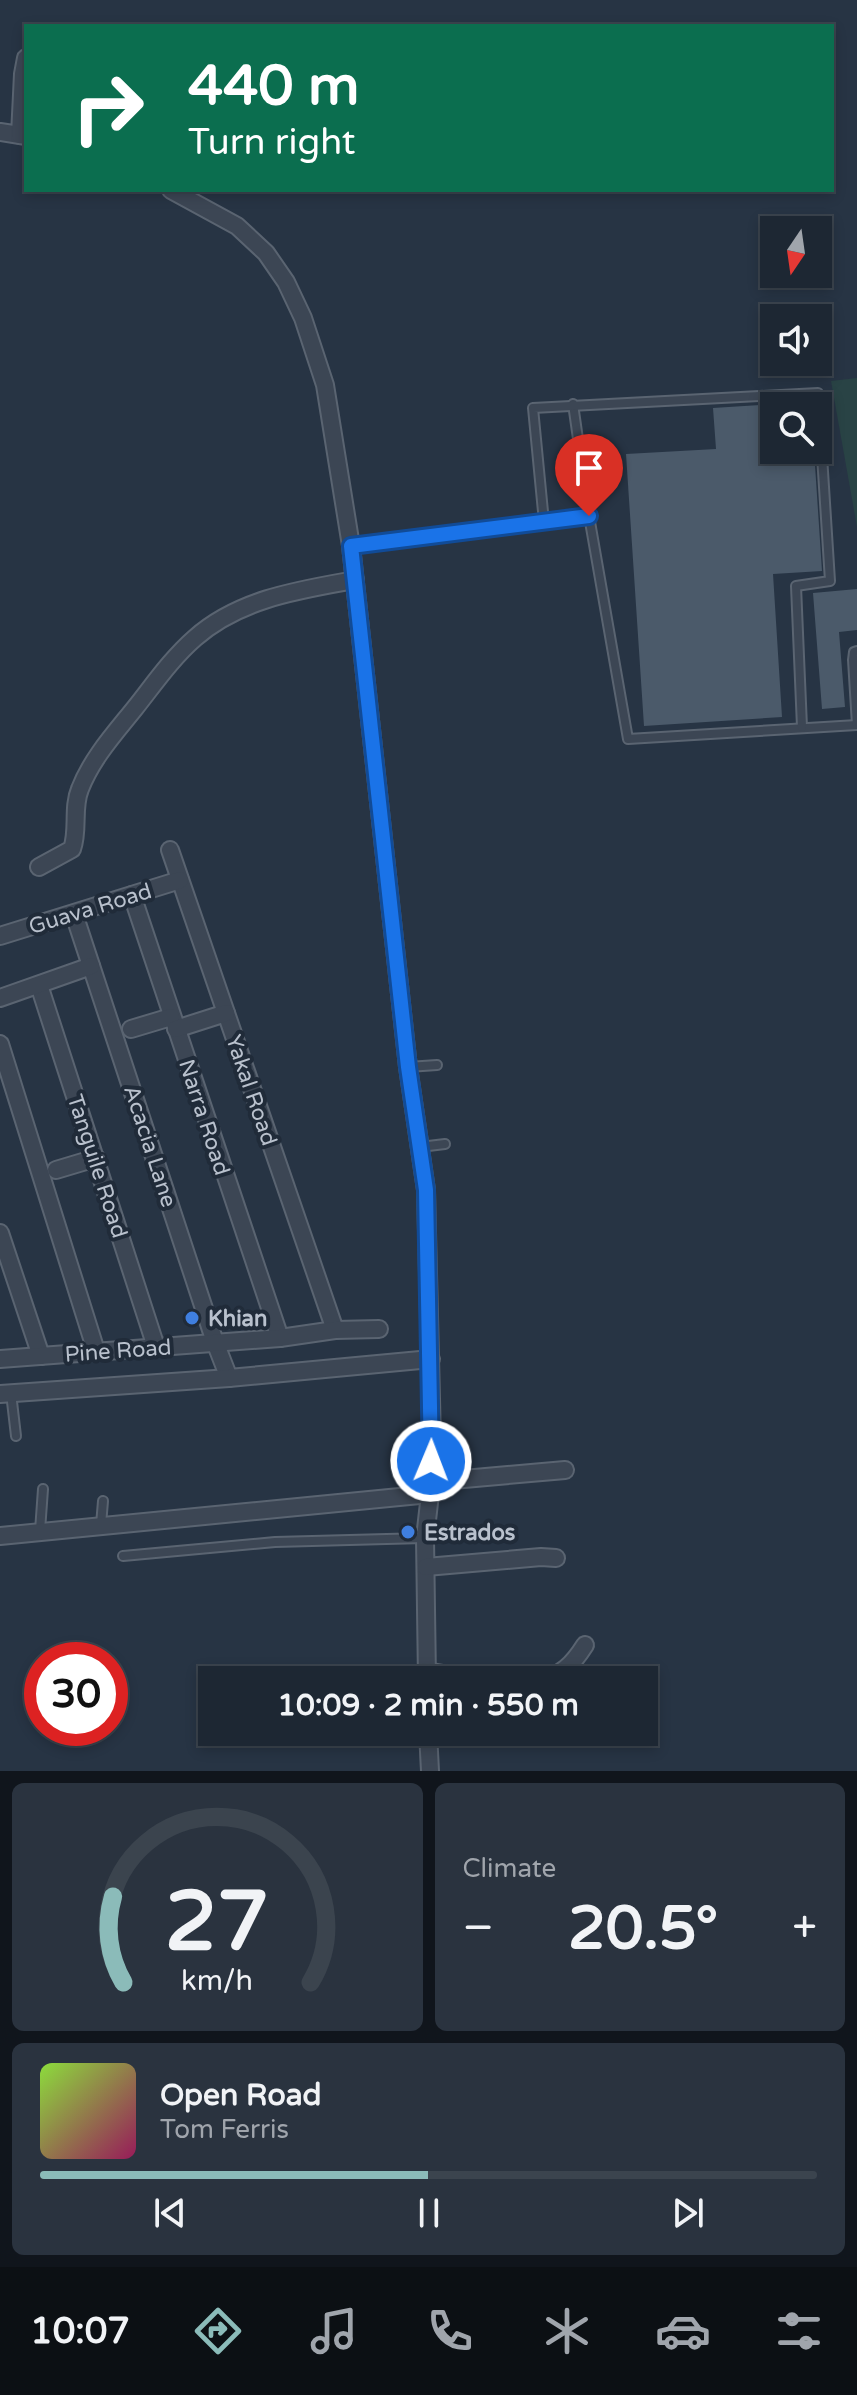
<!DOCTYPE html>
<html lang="en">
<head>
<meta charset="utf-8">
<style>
  body { margin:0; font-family:"Varela Round",sans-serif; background:#2a333f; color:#f1f3f6; height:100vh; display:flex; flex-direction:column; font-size:30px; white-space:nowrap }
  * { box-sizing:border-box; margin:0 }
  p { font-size:26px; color:#a0a5ac }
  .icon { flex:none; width:44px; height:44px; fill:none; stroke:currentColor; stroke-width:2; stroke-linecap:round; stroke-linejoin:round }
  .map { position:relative; height:1771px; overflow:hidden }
  .panel { display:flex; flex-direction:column; gap:12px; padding:12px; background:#10151c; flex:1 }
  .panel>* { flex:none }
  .hud { position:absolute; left:24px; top:24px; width:810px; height:168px; border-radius:0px; box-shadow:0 4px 12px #0003,0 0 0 2px #3b444e; background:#0b6e4f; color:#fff; overflow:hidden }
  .needle { width:52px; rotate:193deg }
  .controls { position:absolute; left:760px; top:216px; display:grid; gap:16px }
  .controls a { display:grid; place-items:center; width:72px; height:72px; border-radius:0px; background:#1d2733; box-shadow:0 4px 12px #0003,0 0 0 2px #3b444e; font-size:40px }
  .speed { position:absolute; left:24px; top:1642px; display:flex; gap:16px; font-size:40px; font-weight:700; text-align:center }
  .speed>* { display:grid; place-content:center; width:104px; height:104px; border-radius:50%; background:#1d2733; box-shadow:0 4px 12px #0003,0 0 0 2px #3b444e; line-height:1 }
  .speed .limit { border:12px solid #d22; background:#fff; color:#111 }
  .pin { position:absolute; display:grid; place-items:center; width:68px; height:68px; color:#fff; margin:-82px -34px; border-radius:50% 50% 50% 0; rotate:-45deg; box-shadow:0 0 8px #0007 }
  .pin .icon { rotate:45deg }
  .me { position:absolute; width:88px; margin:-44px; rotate:1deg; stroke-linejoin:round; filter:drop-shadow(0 0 6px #0008) }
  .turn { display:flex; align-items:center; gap:28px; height:168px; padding:0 32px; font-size:36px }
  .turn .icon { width:104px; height:104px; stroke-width:2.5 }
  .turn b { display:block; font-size:56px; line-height:68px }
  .big { font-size:60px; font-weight:800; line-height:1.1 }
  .panel .card { flex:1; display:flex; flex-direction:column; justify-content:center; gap:12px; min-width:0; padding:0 28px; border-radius:12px; background:#2a333f }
  .panel .dial { align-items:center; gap:0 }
  .dial svg { height:208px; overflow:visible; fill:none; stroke:#3b444e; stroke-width:7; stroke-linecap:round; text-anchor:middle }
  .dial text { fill:#f1f3f6; stroke:none }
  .song { display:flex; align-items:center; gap:24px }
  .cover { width:96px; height:96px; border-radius:12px; background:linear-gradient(135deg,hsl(90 70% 55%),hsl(330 70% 35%)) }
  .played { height:8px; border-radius:4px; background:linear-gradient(90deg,#8bbbb9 50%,#3b444e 50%) }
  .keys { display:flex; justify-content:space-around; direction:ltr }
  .heat { display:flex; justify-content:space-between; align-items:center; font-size:44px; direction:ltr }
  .panel .tiles { flex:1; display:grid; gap:12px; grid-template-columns:1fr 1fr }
  .card:last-child { grid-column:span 2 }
  .trip { position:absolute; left:198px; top:1666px; width:460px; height:80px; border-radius:0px; background:#1d2733; box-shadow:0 4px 12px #0003,0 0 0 2px #3b444e; font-weight:800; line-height:80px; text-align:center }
  .menu { display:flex; height:128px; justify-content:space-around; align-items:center; background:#0c1014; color:#a0a5ac }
  .menu .icon { width:56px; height:56px }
  .menu .active { color:#8bbbb9 }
  .menu b { font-size:36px; color:#f1f3f6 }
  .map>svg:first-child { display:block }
  .green { fill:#294345 }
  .building { fill:#4b5a6a }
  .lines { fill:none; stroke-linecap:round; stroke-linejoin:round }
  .service-casing { stroke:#5a6471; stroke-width:12 }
  .minor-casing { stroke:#5a6471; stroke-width:20 }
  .service { stroke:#3c4654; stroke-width:8 }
  .minor { stroke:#3c4654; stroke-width:16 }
  .route-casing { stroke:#114b97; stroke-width:20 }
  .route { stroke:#1a73e8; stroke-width:14 }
  .shop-dot { fill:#3f7fe0; stroke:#202b39; stroke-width:3 }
  .labels { text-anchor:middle; stroke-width:8; stroke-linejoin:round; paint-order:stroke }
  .street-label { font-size:22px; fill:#b9c1cd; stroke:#202b39 }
  .poi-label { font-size:22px; font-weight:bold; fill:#b9c1cd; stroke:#202b39; text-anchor:start }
</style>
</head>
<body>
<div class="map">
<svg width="857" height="1771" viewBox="0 0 857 1771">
  <rect width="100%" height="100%" fill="#273444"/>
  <polygon class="green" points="857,378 857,527 831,381"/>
  <g class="building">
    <polygon points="774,404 774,450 814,450 822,571 773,574 782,717 644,726 626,454 716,449 713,408"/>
    <polygon points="857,589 857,630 839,632 845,707 822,709 813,593"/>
  </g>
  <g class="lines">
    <g class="service-casing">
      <g id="service">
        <polyline points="573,404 589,516 628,739 857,725"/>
        <polyline points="544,522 533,408 818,393 830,581 796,586 802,727"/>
        <polyline points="352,546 589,516"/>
        <polyline points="857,651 854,652 853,660 857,725"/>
        <polyline points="408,1067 437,1065"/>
        <polyline points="420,1147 445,1144"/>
        <polyline points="11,1393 16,1436"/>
        <polyline points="101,1525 103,1501"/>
        <polyline points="40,1531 43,1489"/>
        <polyline points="123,1556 275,1542 424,1538"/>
      </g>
    </g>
    <g class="minor-casing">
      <g id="minor">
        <polyline points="0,132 26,136"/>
        <polyline points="20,135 23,74 26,58"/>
        <polyline points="171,190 237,226 266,253 286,282 303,318 325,385 351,546 408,1067 426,1190 432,1440 430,1494 425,1538 427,1680"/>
        <polyline points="170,850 335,1330"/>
        <path d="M39,867L72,849C79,830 72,808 80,789C92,758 115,733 135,708C154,684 172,658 195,638C239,599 299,590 355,580"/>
        <polyline points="132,895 280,1338"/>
        <polyline points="74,914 215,1342 229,1378"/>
        <polyline points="0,936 180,880"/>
        <polyline points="39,985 156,1347"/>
        <polyline points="0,998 91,966"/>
        <polyline points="131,1029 171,1017"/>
        <polyline points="176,1029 226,1013"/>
        <polyline points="0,1044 96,1351"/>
        <polyline points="56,1170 96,1158"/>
        <polyline points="0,1233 41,1356"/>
        <polyline points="0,1359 280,1338 335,1330 379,1329"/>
        <polyline points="0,1394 229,1378 431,1359"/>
        <polyline points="430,1482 565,1470"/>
        <polyline points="0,1536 430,1494"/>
        <polyline points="426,1567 541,1557 556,1558"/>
        <polyline points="426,1671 478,1680"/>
        <path d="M538,1680C561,1677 573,1664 585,1645"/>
        <polyline points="428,1732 430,1771"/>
      </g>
    </g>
    <use href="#service" class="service"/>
    <use href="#minor" class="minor"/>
  </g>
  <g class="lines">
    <g class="route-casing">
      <polyline id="route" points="431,1461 426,1190 408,1067 351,546 589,516"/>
    </g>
    <use href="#route" class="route"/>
  </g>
  <g class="shop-dot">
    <circle cx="192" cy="1318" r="8"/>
    <circle cx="408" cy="1532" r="8"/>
  </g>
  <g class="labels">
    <g class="street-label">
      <text transform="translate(90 908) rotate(-17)" y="8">Guava Road</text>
      <text transform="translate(252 1090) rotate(71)" y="8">Yakal Road</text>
      <text transform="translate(205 1117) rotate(72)" y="8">Narra Road</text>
      <text transform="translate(151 1146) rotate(72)" y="8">Acacia Lane</text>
      <text transform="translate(98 1166) rotate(72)" y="8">Tanguile Road</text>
      <text transform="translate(118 1350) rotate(-4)" y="8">Pine Road</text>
    </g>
    <g class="poi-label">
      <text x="208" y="1326">Khian</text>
      <text x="424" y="1540">Estrados</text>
    </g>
  </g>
</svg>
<div class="controls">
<a><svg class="needle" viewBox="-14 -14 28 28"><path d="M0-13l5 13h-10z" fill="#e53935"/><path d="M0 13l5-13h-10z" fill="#a0a5ac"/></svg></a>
<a><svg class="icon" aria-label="sound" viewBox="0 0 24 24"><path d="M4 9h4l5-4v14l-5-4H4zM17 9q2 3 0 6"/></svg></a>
<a><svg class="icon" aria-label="search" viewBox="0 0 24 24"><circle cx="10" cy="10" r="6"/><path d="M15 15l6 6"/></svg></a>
</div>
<div class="speed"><div class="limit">30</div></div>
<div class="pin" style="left:589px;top:516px;background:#d93025"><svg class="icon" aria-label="arrive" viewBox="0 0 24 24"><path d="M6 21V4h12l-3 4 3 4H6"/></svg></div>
<svg class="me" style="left:431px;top:1461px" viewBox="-20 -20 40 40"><circle r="17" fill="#1a73e8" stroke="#fff" stroke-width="3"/><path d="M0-11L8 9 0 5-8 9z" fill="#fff"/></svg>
<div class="trip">10:09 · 2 min · 550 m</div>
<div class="hud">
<div class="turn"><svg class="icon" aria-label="right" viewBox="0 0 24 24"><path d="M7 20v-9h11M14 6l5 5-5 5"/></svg><div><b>440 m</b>Turn right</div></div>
</div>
</div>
<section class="panel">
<div class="tiles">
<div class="card dial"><svg viewBox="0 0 100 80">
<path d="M14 69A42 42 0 1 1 86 69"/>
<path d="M14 69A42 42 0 0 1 10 36" stroke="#8bbbb9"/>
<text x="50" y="56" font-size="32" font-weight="700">27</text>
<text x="50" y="72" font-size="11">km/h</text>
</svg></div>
<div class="card"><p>Climate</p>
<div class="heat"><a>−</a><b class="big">20.5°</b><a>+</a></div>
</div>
<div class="card">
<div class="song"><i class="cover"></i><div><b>Open Road</b><p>Tom Ferris</p></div></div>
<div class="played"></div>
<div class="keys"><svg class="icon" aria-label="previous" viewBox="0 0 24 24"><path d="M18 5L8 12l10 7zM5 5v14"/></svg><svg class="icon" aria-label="pause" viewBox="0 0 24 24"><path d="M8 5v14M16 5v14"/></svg><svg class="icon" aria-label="next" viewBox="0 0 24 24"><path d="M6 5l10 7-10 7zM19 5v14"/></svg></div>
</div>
</div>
</section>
<nav class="menu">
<b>10:07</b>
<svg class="icon active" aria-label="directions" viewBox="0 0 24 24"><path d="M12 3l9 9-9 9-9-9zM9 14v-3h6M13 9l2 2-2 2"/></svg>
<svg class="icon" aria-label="music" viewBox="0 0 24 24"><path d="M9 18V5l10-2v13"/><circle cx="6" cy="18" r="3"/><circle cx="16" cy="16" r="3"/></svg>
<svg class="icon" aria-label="phone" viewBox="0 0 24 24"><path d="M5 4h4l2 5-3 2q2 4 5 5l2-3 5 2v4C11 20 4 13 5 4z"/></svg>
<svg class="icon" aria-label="climate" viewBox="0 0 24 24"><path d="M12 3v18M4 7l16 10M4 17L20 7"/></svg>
<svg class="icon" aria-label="car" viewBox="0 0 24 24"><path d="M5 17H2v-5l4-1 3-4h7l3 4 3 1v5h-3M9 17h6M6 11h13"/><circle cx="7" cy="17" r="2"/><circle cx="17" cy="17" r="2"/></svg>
<svg class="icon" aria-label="filters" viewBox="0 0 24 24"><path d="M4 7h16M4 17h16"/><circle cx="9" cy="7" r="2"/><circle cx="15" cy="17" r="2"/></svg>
</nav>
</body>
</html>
